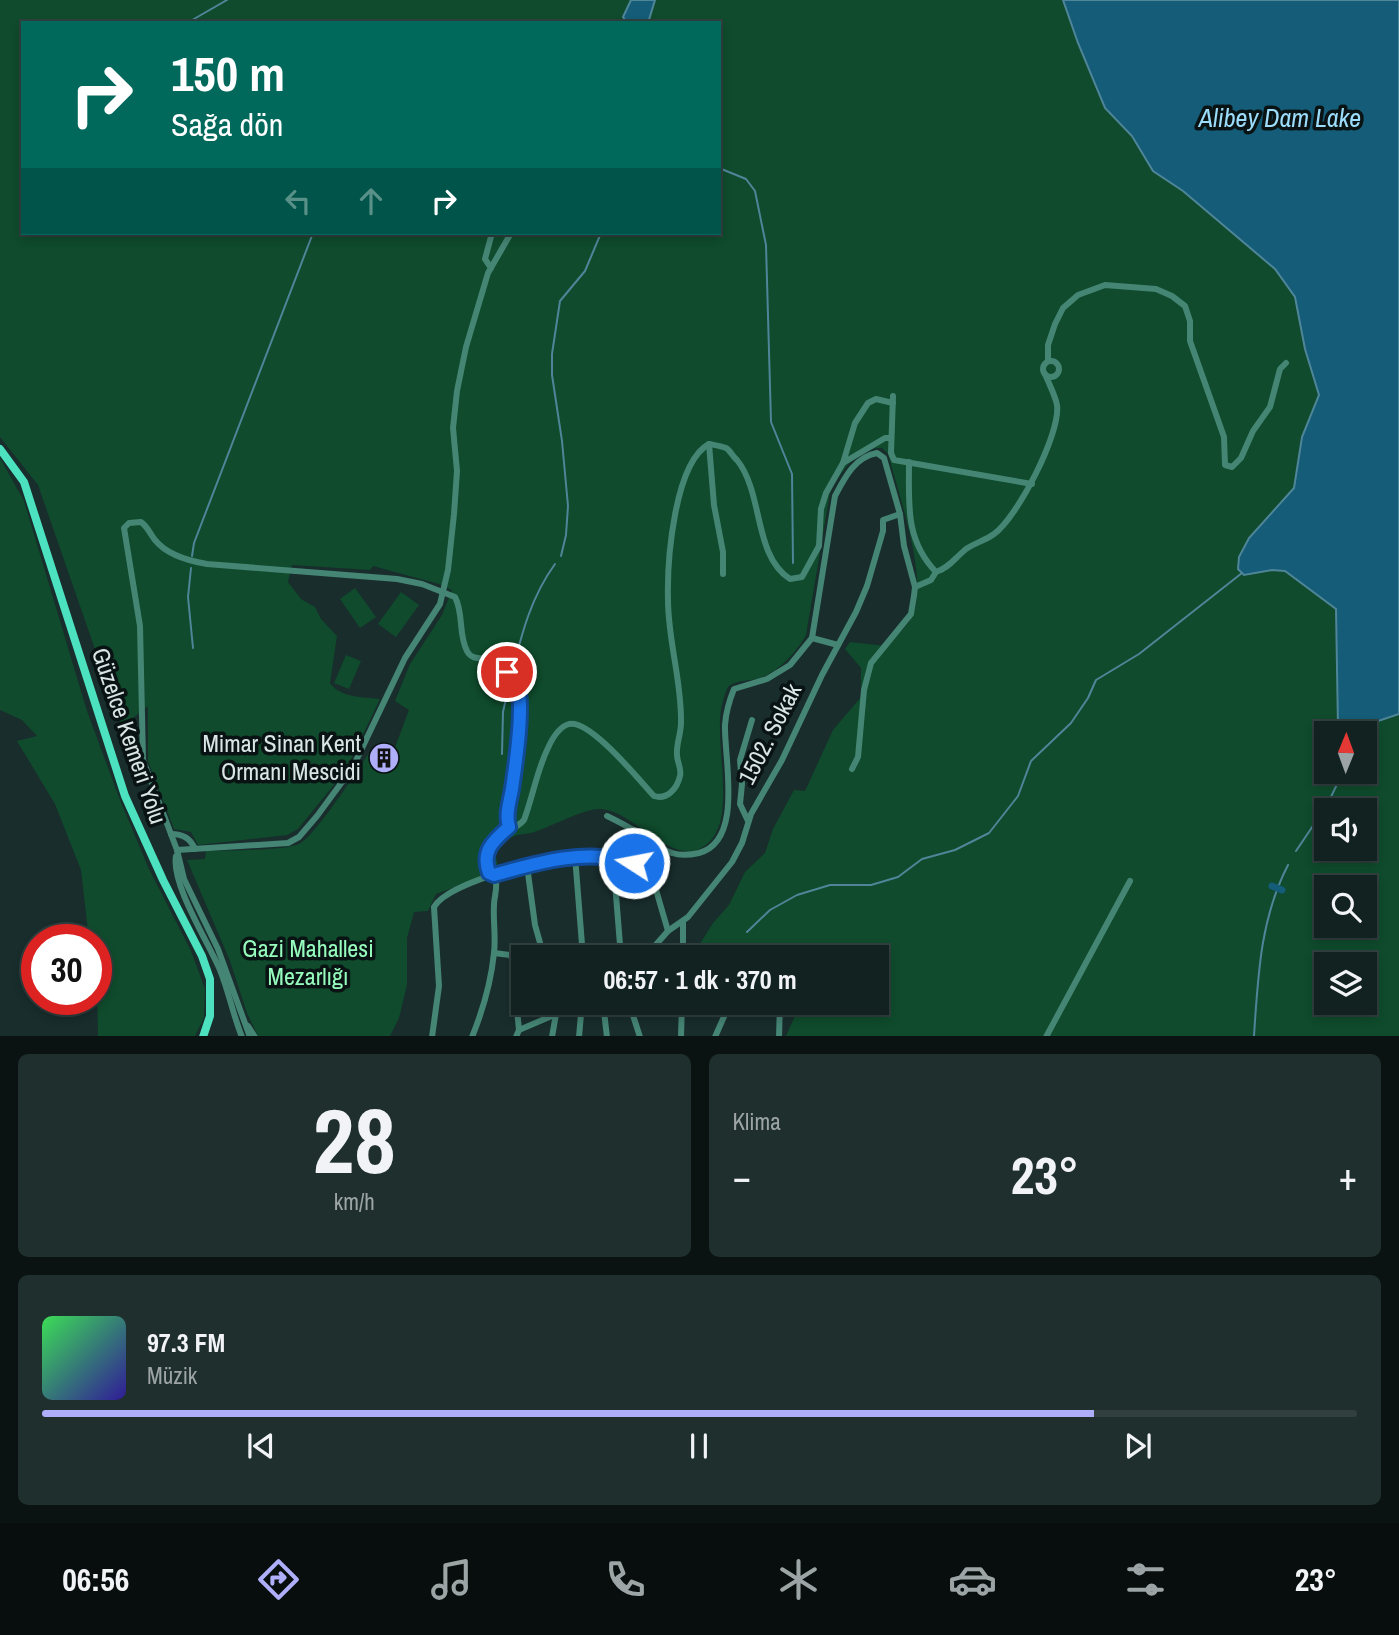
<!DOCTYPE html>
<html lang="tr">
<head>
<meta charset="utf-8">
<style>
  body { margin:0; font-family:"Archivo Narrow",sans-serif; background:#1f2f2e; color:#f1f3f6; height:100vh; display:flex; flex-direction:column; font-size:26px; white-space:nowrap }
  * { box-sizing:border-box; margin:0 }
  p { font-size:23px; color:#9ca4a5 }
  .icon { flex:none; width:38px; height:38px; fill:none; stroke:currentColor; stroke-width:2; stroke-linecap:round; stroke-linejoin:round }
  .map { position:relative; height:1036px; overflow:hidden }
  .sheet { display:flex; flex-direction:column; gap:18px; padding:18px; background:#0a1312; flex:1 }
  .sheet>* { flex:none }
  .guide { position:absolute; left:21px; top:21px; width:700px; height:214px; border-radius:0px; box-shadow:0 4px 10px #0003,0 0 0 2px #313f3f; background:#00695c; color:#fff; overflow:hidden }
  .needle { width:46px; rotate:1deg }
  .tools { position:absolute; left:1314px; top:721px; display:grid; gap:14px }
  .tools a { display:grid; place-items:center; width:63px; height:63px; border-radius:0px; background:#122221; box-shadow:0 4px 10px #0003,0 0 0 2px #313f3f; font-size:35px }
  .speed { position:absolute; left:21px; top:924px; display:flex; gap:14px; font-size:35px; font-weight:700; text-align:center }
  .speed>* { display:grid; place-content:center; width:91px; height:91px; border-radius:50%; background:#122221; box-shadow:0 4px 10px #0003,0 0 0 2px #313f3f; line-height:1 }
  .speed .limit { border:10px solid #d22; background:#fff; color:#111 }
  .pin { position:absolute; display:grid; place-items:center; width:60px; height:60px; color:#fff; margin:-30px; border:4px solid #fff; border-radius:50%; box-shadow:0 2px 7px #0007 }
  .me { position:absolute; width:77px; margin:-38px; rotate:281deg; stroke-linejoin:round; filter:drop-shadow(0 0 5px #0008) }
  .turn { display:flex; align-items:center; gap:24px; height:147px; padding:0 35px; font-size:32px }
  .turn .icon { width:91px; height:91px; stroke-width:2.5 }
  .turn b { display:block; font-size:49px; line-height:60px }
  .lanes { display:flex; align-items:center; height:66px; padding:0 35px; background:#0003; justify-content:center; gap:35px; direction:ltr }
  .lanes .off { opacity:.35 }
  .big { font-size:52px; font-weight:700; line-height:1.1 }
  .sheet .card { flex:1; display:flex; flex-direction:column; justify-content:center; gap:10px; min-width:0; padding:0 24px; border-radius:10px; background:#1f2f2e }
  .sheet .dial { align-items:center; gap:0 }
  .dial b { font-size:91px; line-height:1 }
  .song { display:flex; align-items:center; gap:21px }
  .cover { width:84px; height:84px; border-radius:10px; background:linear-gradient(135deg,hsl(130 70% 55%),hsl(250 70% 35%)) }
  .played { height:7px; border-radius:4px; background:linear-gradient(90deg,#aeaefb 80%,#313f3f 80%) }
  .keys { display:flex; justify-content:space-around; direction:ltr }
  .heat { display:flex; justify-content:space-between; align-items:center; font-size:38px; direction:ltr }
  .sheet .tiles { flex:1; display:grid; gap:18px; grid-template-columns:1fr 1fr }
  .card:last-child { grid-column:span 2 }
  .trip { position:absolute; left:511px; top:945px; width:378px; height:70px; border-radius:0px; background:#122221; box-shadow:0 4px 10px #0003,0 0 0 2px #313f3f; font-weight:700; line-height:70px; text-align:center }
  .dock { display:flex; height:112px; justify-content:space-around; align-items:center; background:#070e0d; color:#9ca4a5 }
  .dock .icon { width:49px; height:49px }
  .dock .current { color:#aeaefb }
  .dock b { font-size:32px; color:#f1f3f6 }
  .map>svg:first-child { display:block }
  .green { fill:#0f4b2c; fill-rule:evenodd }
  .water { fill:#145c77; stroke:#4f8598; stroke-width:2 }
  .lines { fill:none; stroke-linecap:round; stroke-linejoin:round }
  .stream { stroke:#4f8598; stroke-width:2 }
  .canal { stroke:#145c77; stroke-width:7 }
  .minor { stroke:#458574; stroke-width:6 }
  .major { stroke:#4ce2bf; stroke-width:8 }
  .route-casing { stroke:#114b97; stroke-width:18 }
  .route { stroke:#1a73e8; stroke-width:12 }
  .labels { text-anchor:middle; stroke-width:7; stroke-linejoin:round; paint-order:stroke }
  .street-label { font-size:24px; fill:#dae6e5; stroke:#0a1313 }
  .poi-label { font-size:24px; fill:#dae6e5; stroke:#0a1313; text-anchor:end }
  .park-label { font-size:24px; fill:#96fcbd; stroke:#0a1313 }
  .water-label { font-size:26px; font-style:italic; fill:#9cddfb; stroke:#0a1313 }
</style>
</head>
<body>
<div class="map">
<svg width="1399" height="1037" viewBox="0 0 1399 1037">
  <rect width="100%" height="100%" fill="#182d2c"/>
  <g class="green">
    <path d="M0,0H631L623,16L627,23H23V233H719V23H648L655,0H1063L1078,43L1104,108L1132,136L1153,171L1183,191L1275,269L1295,297L1305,349L1319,395L1302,437L1294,488L1249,538L1272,570L1285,571L1336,609L1338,727L1341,733H1326V772H1365C1365,739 1362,722 1399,714V1036H786L798,1009V1003H877V957H699L701,942L713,923L729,905L745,872L765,853L773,829L794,790L805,791L833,730L861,697V668L845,649L850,642L886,646C894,637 910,625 914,613C927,575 899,495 888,454L882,448C856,447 840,473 830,493L806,635C796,653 779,671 760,678C751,681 736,680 729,686C726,689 724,697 723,701C711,738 740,819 706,845C673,870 635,811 601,809C584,808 549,828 531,833C524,834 517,834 510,838C505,841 500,848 495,853L499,871L436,894L428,911L414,912L407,938V985L399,1018L390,1036H258L247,1013L230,961L187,860L205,859L206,851C226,850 284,851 299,844C315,836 357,771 369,753L382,770L400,762L394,750L409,710L395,701L410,664L442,615L452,590L439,584L373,566L370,570L292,565L288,582L301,599L315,607L321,619L337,636L330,683C341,698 363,697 380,699L346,770L298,829L287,835L198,845L191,832L174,829L148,761V706L122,727L38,485L0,437ZM1326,810H1365V849H1326ZM1326,887H1365V926H1326ZM1326,964H1365V1003H1326Z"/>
    <polygon points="0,458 24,501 87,711 120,800 148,867 191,951 205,989 204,1018 195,1036 98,1036 96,940 89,940 81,870 55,804 17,741 37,736 22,720 0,710"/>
    <polygon points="355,588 376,617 360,628 340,599"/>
    <polygon points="401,592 419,605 396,637 378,624"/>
    <polygon points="346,655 361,661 349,689 334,683"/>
  </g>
  <g class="water">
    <polygon points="631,0 655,0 648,23 627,23 623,17"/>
    <polygon points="1063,0 1399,0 1399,714 1375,722 1365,739 1365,733 1341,733 1338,727 1336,609 1285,571 1272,570 1244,575 1238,569 1239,557 1249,538 1294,488 1302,437 1319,395 1305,349 1295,297 1275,269 1183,191 1153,171 1132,136 1105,108 1078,43"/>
  </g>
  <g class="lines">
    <g class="stream">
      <polyline points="187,23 227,0"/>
      <polyline points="719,168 746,179 755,191 766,245 771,422 792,474 793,563"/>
      <polyline points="192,556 194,543 313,233"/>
      <polyline points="561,556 566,535 568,506 562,441 552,375 552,354 560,301 585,271 601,233"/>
      <polyline points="191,568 188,597 193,648"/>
      <path d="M512,672C522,633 531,597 555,564"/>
      <polyline points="502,754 503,712 509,685"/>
      <polyline points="1296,851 1327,805 1343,772"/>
      <polyline points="747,932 770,910 797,895 830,885 871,885 898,877 922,859 955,850 989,833 1018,796 1031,761 1071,723 1088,698 1096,680 1139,654 1242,573"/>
      <path d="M1254,1036C1258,977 1260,919 1288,865"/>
    </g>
    <polyline class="canal" points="1272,886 1282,890"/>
    <g class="minor">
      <polyline points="491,268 485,259 492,233"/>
      <polyline points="1048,361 1048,345 1055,324 1063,308 1078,295 1105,285 1156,289 1172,296 1185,306 1190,321 1190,341 1224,437 1225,465 1232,467 1241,458 1253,431 1270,407 1280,369 1286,363"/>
      <circle cx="1051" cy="369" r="8"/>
      <polyline points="893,396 891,453 894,460 1032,484"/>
      <polyline points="709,444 714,505 723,552 723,574"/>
      <path d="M909,462C909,504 905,540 936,572C949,568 956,557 966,549C975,543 986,540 994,534C1017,518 1061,433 1057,405C1055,395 1049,384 1045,374"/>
      <polyline points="843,463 885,438 891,438"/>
      <polyline points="915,587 931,580 936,572"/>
      <polyline points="812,638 838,645"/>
      <path d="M607,816C622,823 635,831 649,839C656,844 664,851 672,853C681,856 690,855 699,853C744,841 724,759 725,725C726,712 729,701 734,689L767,679L790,665L812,638L835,496C845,477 855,457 877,453L884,458L900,514L904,546L915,587L914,596L911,614L871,663L864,690L858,757L852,769"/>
      <polyline points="748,821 740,804 742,784 740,760 752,720"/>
      <path d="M171,834C183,834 190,838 195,849"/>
      <polyline points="177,850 288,843 299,837 317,816 353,767 405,658 440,604 448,570 454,514 457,471 453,428 457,391 466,347 488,273 511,233"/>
      <path d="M176,856C171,884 208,942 220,970C229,992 233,1015 242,1037"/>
      <polyline points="575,856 583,957"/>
      <polyline points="613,858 621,957"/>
      <polyline points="527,866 535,925 544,957"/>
      <polyline points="494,953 510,955 512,958 519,1030"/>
      <polyline points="645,957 668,931 688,917 732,862 742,843 751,814 782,760 822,675 856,612 867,586 883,531 883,520 900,514"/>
      <polyline points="683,957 683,922"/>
      <polyline points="603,1003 607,1037"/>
      <polyline points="629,1003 640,1037"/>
      <polyline points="248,1026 255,1037"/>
      <path d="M250,1037L218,949L184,879L177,850L143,760L140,626L124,528L129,523L141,522C148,527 150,534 155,540C167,555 189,561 207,564L397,579L422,584L455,597C464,614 458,634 467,651C472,661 482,657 491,660C504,664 516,680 519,692L515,773L507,816L509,827"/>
      <path d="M432,1037L439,986L434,907C449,881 555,855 586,856C609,856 634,859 652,876L668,931"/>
      <path d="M472,1037C483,1010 491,982 494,953C496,937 493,921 494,905C494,898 497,890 496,883C496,871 481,866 488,849C495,832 514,832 524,820C533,796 537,770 548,748C552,739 559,727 569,724C590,719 639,780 654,796C667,800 677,789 680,776C682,769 677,762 677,755C676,744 681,734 681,723C682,682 668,641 668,600C667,562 674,463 709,444C714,445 721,446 726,448C730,450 733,457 737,460C764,494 753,555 790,579L802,577L819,546L821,509L826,493L843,463L855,423L868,403L876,399L893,403"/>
      <polyline points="516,1037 519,1030 582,1003"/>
      <polyline points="552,1037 556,1014 554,1003"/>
      <polyline points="579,1037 581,1014 580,1004"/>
      <polyline points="681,1037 682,1003"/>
      <polyline points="715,1037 730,1003"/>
      <polyline points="779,1037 780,1003"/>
      <polyline points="1046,1037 1130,881"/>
    </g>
    <polyline class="major" points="0,449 24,482 125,796 163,880 202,956 210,979 210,1016 203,1037"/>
  </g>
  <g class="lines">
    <g class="route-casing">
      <path id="route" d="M507,672C511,676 515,680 517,685C525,703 515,768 512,789C510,801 505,815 509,827C493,841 481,851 489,873L494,875C539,862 587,848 634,863"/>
    </g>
    <use href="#route" class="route"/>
  </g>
  <defs>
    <g id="building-disc" transform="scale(1.575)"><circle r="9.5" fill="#aeaefb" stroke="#0a1313"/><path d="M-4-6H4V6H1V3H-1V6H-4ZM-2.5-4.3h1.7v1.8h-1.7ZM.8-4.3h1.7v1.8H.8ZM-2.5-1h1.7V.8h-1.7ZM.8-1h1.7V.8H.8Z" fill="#111"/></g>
  </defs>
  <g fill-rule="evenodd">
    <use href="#building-disc" x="384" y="758"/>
  </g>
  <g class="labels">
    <g class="street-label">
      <text transform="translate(770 734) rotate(-63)" y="8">1502. Sokak</text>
      <text transform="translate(129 736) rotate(71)" y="8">Güzelce Kemeri Yolu</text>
    </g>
    <g class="poi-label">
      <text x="361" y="752">Mimar Sinan Kent<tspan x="361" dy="28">Ormanı Mescidi</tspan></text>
    </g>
    <g class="park-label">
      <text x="308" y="957">Gazi Mahallesi<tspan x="308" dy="28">Mezarlığı</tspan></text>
    </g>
    <g class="water-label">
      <text x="1280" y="127">Alibey Dam Lake</text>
    </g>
  </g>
</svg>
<div class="tools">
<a><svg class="needle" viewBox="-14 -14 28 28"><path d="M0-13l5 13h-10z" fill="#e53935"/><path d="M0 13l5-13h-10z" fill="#9ca4a5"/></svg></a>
<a><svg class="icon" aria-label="sound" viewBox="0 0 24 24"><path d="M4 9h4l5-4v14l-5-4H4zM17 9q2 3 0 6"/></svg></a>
<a><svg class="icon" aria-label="search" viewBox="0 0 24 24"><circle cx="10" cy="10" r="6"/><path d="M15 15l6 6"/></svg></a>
<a><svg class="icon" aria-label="layers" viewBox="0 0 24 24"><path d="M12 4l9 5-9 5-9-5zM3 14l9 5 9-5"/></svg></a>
</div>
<div class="speed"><div class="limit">30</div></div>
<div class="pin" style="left:507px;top:672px;background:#d93025"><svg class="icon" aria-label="arrive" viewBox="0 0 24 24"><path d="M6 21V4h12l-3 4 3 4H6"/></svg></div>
<svg class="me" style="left:634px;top:863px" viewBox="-20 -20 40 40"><circle r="17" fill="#1a73e8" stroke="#fff" stroke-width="3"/><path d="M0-11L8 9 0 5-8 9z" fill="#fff"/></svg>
<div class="trip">06:57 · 1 dk · 370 m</div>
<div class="guide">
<div class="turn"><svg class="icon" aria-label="right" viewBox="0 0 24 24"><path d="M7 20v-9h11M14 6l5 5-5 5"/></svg><div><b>150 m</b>Sağa dön</div></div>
<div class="lanes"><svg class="icon off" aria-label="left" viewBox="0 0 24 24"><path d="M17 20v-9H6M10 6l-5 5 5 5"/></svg><svg class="icon off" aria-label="ahead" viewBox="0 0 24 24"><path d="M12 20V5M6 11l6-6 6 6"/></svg><svg class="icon" aria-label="right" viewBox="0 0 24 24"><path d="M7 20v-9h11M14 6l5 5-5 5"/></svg></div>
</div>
</div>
<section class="sheet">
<div class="tiles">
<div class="card dial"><b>28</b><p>km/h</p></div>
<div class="card"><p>Klima</p>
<div class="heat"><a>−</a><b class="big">23°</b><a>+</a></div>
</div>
<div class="card">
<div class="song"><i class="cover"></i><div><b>97.3 FM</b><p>Müzik</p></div></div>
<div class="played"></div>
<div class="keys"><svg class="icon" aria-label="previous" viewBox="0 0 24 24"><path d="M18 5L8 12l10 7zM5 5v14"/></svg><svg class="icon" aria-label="pause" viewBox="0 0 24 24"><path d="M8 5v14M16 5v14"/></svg><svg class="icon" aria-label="next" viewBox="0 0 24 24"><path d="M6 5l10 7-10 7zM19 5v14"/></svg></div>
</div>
</div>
</section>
<nav class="dock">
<b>06:56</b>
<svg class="icon current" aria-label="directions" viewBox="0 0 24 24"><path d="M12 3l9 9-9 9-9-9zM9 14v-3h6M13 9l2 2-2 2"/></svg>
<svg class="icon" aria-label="music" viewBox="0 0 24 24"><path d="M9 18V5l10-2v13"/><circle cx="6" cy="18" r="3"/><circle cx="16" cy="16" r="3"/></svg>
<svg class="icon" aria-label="phone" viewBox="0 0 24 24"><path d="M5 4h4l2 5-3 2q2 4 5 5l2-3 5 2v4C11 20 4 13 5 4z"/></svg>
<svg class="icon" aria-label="climate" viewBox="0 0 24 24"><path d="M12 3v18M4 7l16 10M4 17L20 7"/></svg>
<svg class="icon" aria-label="car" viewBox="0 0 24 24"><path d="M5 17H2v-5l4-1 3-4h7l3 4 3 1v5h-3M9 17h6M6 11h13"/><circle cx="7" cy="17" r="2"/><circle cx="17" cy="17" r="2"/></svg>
<svg class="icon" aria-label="filters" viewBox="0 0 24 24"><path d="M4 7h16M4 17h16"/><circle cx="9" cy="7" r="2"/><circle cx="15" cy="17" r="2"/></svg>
<b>23°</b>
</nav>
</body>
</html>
